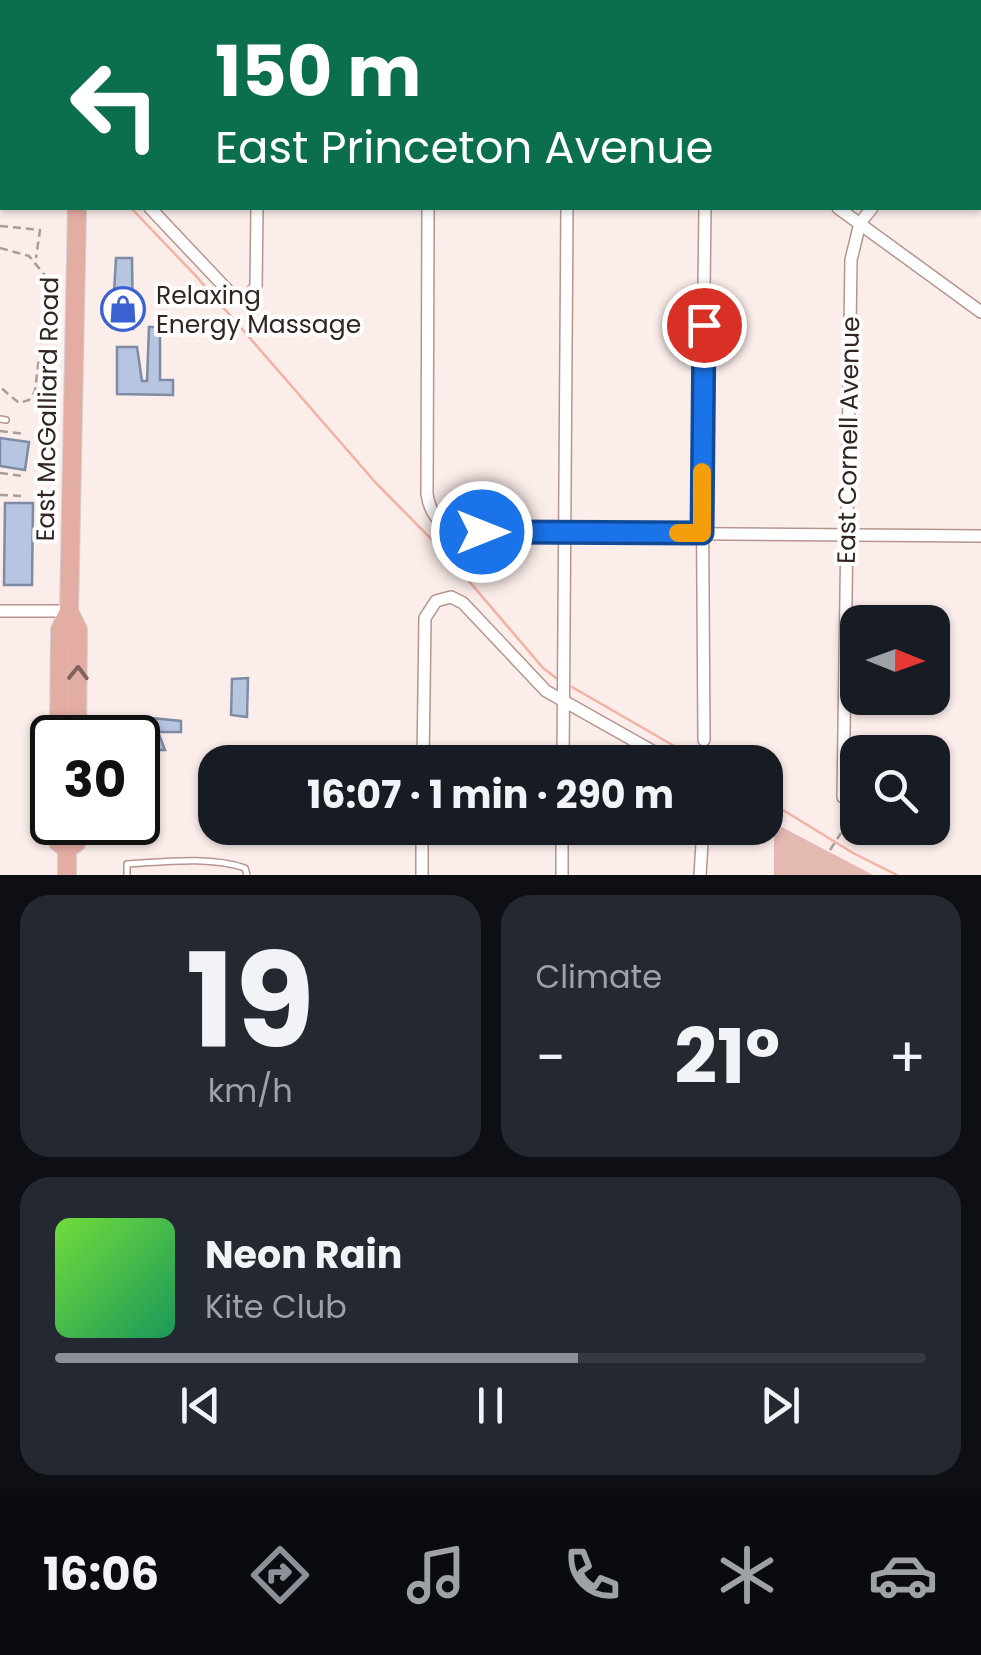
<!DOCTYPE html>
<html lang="en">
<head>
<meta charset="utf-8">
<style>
  body { margin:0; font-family:Poppins,sans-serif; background:#242831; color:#f1f3f6; height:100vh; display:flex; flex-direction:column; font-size:38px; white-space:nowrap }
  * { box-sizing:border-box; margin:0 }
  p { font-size:32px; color:#9ea1a6 }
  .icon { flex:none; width:55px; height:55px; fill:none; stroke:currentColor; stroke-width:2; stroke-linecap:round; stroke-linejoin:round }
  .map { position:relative; height:875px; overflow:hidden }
  .side { display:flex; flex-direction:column; gap:20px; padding:20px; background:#0d0f14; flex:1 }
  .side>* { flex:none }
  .banner { position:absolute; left:0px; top:0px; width:982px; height:210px; box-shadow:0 2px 8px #0004; background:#0b6e4f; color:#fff; overflow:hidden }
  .needle { width:65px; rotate:91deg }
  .tools { position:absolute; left:840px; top:605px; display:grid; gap:20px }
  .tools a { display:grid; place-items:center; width:110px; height:110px; border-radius:20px; background:#171b24; box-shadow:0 2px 8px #0004; font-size:50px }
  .speed { position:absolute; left:30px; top:715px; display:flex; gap:20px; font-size:50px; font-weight:700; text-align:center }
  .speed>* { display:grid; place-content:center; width:130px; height:130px; border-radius:50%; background:#171b24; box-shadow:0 2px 8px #0004; line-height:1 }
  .speed .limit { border:5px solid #111; border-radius:15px; background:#fff; color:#111 }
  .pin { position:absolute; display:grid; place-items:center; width:85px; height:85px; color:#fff; margin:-42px; border:5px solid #fff; border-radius:50%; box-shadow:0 2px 10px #0007 }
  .me { position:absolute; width:110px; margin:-55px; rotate:90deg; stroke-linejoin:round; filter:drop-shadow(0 0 8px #0008) }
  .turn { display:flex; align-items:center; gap:35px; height:210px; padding:0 50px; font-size:45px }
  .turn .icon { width:130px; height:130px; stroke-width:2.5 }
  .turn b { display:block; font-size:70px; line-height:85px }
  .big { font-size:75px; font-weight:700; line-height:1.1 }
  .side .widget { flex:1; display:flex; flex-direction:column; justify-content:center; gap:15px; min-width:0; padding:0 35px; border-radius:30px; background:#242831 }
  .side .dial { align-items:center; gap:0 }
  .dial b { font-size:130px; line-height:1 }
  .song { display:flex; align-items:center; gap:30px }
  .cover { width:120px; height:120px; border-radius:15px; background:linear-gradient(135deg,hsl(100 70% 55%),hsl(150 70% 35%)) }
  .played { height:10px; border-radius:5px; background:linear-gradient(90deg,#8c9099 60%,#363941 60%) }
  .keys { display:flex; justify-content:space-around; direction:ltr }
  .heat { display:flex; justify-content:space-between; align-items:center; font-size:55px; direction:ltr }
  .side .tiles { flex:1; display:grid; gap:20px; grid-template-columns:1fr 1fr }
  .widget:last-child { grid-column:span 2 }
  .trip { position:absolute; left:198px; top:745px; width:585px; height:100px; border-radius:30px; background:#171b24; box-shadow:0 2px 8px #0004; font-weight:700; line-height:100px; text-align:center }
  .dock { display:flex; height:160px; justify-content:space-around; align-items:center; background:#090b0e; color:#9ea1a6 }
  .dock .icon { width:70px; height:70px }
  .dock .on { color:#8c9099 }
  .dock b { font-size:45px; color:#f1f3f6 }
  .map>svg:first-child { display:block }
  .green { fill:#e4b9b1 }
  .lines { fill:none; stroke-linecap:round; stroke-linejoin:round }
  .stream { stroke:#f5b0a4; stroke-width:2.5 }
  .building { fill:#b8c5e0; stroke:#7f8ba4; stroke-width:2.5 }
  .lane-casing { stroke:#b6958f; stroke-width:8 }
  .street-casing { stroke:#b6958f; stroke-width:14 }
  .secondary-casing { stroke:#b6958f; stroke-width:18 }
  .primary-casing { stroke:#d2cfce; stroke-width:20 }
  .path { stroke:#aa9c99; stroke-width:2.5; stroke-dasharray:8 5; stroke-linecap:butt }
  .lane { stroke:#fff; stroke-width:5 }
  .street { stroke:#fff; stroke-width:11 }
  .secondary { stroke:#fff; stroke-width:15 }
  .primary { stroke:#e4ada4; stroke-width:18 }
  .oneway { stroke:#82625c }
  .route-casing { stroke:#114b97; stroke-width:25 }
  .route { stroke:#1a73e8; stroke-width:18 }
  .slow { stroke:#f59e0b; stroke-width:18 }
  .labels { text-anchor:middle; stroke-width:8; stroke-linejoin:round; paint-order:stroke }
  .poi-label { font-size:25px; fill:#312421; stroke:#fefefe; text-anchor:start }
  .street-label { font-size:25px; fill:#312421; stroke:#fefefe }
</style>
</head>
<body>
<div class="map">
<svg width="981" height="875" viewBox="0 0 981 875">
  <rect width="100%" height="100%" fill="#fbedea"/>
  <polygon class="green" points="774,823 873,875 774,875"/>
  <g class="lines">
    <g class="stream">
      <polyline points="0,165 2,165"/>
      <polyline points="131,208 195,275 375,482 445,553 543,668 556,678"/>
      <polyline points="572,687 702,762"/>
      <polyline points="765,799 853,853 897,875"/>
    </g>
  </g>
  <g class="building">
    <polygon points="116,258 132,258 133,329 112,328"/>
    <polygon points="149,327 160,327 160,380 173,380 173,395 117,394 117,347 137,347 142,381 147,381"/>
    <polygon points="0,438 29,442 25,470 0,466"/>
    <polygon points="5,503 33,503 32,585 4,585"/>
    <polygon points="248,678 247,717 231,715 232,679"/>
    <polygon points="141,717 181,721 181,732 158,732 165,750 145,750"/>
  </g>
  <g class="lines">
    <g class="lane-casing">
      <g id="lane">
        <polyline points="0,419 6,420"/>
        <path d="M127,875V864C163,862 210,856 245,868L247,875"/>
      </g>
    </g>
    <g class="street-casing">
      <g id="street">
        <polyline points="556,0 559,2"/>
        <polyline points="263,2 263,0"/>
        <polyline points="430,2 430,0"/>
        <polyline points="589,2 591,0"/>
        <polyline points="783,2 784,0"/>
        <polyline points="980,59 981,57"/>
        <polyline points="150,208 235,298 248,296 256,287 257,208"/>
        <path d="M428,208L427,494C432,527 453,531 483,532L981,536"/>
        <polyline points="838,208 981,312"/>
        <polyline points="0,611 69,611"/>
        <polyline points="704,740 702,443 705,208"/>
        <polyline points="423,762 425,618 436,601 451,597 463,603 546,691 672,762"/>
        <polyline points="563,762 567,208"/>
        <polyline points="843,797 851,260 860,223 872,208"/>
        <polyline points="422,875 422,828"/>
        <polyline points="562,875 562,828"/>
        <polyline points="700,875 703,828"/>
      </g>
    </g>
    <g class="secondary-casing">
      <g id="secondary">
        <polyline points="833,0 836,2"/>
        <polyline points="980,109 981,110"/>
      </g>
    </g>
    <g class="primary-casing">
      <g id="primary">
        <polyline points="85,2 85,0"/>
        <polyline points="69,611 78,630 77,738"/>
        <polyline points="59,738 60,630 69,611 77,208"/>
        <polyline points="58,822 58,842 67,849"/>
        <polyline points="67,875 67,849 76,843 76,822"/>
      </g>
    </g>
    <g class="path">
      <polyline points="0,226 40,230 36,258"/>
      <polyline points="0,248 29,256 48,279 35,391 29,400 19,403 0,387"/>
      <polyline points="0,431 24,434"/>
      <polyline points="0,473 23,476"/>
      <polyline points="0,495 23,496"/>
      <polyline points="830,850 841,833"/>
    </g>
    <use href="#lane" class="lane"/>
    <use href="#street" class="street"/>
    <use href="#secondary" class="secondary"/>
    <use href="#primary" class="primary"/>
  </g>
  <defs><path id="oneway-chevron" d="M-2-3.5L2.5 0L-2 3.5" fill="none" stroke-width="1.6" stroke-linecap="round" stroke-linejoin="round" transform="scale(2.5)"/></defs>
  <use class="oneway" href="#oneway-chevron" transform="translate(78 673) rotate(-89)"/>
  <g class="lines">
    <g class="route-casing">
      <polyline id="route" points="482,532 702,533 704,325"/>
    </g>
    <use href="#route" class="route"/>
    <polyline class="slow" points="678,533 702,533 702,472"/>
  </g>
  <defs>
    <g id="shop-ring" transform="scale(2.25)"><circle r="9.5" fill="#fefefe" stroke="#3a62d3" stroke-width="1.5"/><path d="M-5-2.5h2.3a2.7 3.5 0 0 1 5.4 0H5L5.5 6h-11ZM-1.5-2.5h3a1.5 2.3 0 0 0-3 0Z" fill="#3a62d3"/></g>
  </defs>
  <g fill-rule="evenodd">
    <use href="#shop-ring" x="123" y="309"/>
  </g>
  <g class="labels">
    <g class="poi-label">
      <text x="156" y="304">Relaxing<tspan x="156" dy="29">Energy Massage</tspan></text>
    </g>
    <g class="street-label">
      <text transform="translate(47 409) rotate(-89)" y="9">East McGalliard Road</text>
      <text transform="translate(848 440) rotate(-89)" y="9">East Cornell Avenue</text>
    </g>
  </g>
</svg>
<div class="tools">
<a><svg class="needle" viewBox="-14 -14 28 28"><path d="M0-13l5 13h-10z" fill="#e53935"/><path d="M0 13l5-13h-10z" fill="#9ea1a6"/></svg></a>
<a><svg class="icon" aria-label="search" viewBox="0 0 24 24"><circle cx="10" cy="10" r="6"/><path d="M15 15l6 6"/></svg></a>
</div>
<div class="speed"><div class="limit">30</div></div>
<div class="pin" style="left:704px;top:325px;background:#d93025"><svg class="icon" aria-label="arrive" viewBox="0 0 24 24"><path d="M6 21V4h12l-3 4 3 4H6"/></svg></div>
<svg class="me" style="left:482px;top:532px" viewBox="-20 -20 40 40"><circle r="17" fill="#1a73e8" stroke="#fff" stroke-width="3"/><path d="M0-11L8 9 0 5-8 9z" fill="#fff"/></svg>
<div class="trip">16:07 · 1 min · 290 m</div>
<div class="banner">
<div class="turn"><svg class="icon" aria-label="left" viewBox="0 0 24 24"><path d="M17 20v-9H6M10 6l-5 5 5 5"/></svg><div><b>150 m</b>East Princeton Avenue</div></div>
</div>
</div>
<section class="side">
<div class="tiles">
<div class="widget dial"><b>19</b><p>km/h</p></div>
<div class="widget"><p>Climate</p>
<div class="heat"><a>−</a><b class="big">21°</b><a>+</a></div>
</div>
<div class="widget">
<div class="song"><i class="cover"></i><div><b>Neon Rain</b><p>Kite Club</p></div></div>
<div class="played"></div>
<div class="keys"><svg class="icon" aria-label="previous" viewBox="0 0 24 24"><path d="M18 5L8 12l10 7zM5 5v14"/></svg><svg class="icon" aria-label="pause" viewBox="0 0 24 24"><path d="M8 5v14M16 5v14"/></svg><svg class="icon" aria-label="next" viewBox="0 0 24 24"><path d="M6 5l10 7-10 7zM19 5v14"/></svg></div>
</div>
</div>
</section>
<nav class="dock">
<b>16:06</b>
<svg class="icon on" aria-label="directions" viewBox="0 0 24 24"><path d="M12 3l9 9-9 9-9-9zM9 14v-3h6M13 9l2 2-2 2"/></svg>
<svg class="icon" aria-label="music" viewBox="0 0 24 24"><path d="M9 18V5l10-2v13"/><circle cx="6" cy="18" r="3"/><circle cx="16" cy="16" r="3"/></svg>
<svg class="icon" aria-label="phone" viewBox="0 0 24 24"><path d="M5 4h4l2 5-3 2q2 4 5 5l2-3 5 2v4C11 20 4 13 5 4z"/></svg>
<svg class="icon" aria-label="climate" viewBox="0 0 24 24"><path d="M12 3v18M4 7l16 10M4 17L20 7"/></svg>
<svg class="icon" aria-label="car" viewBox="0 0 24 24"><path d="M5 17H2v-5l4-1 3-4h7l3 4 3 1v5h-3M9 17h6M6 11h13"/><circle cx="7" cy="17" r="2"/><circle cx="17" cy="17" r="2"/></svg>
</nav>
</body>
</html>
